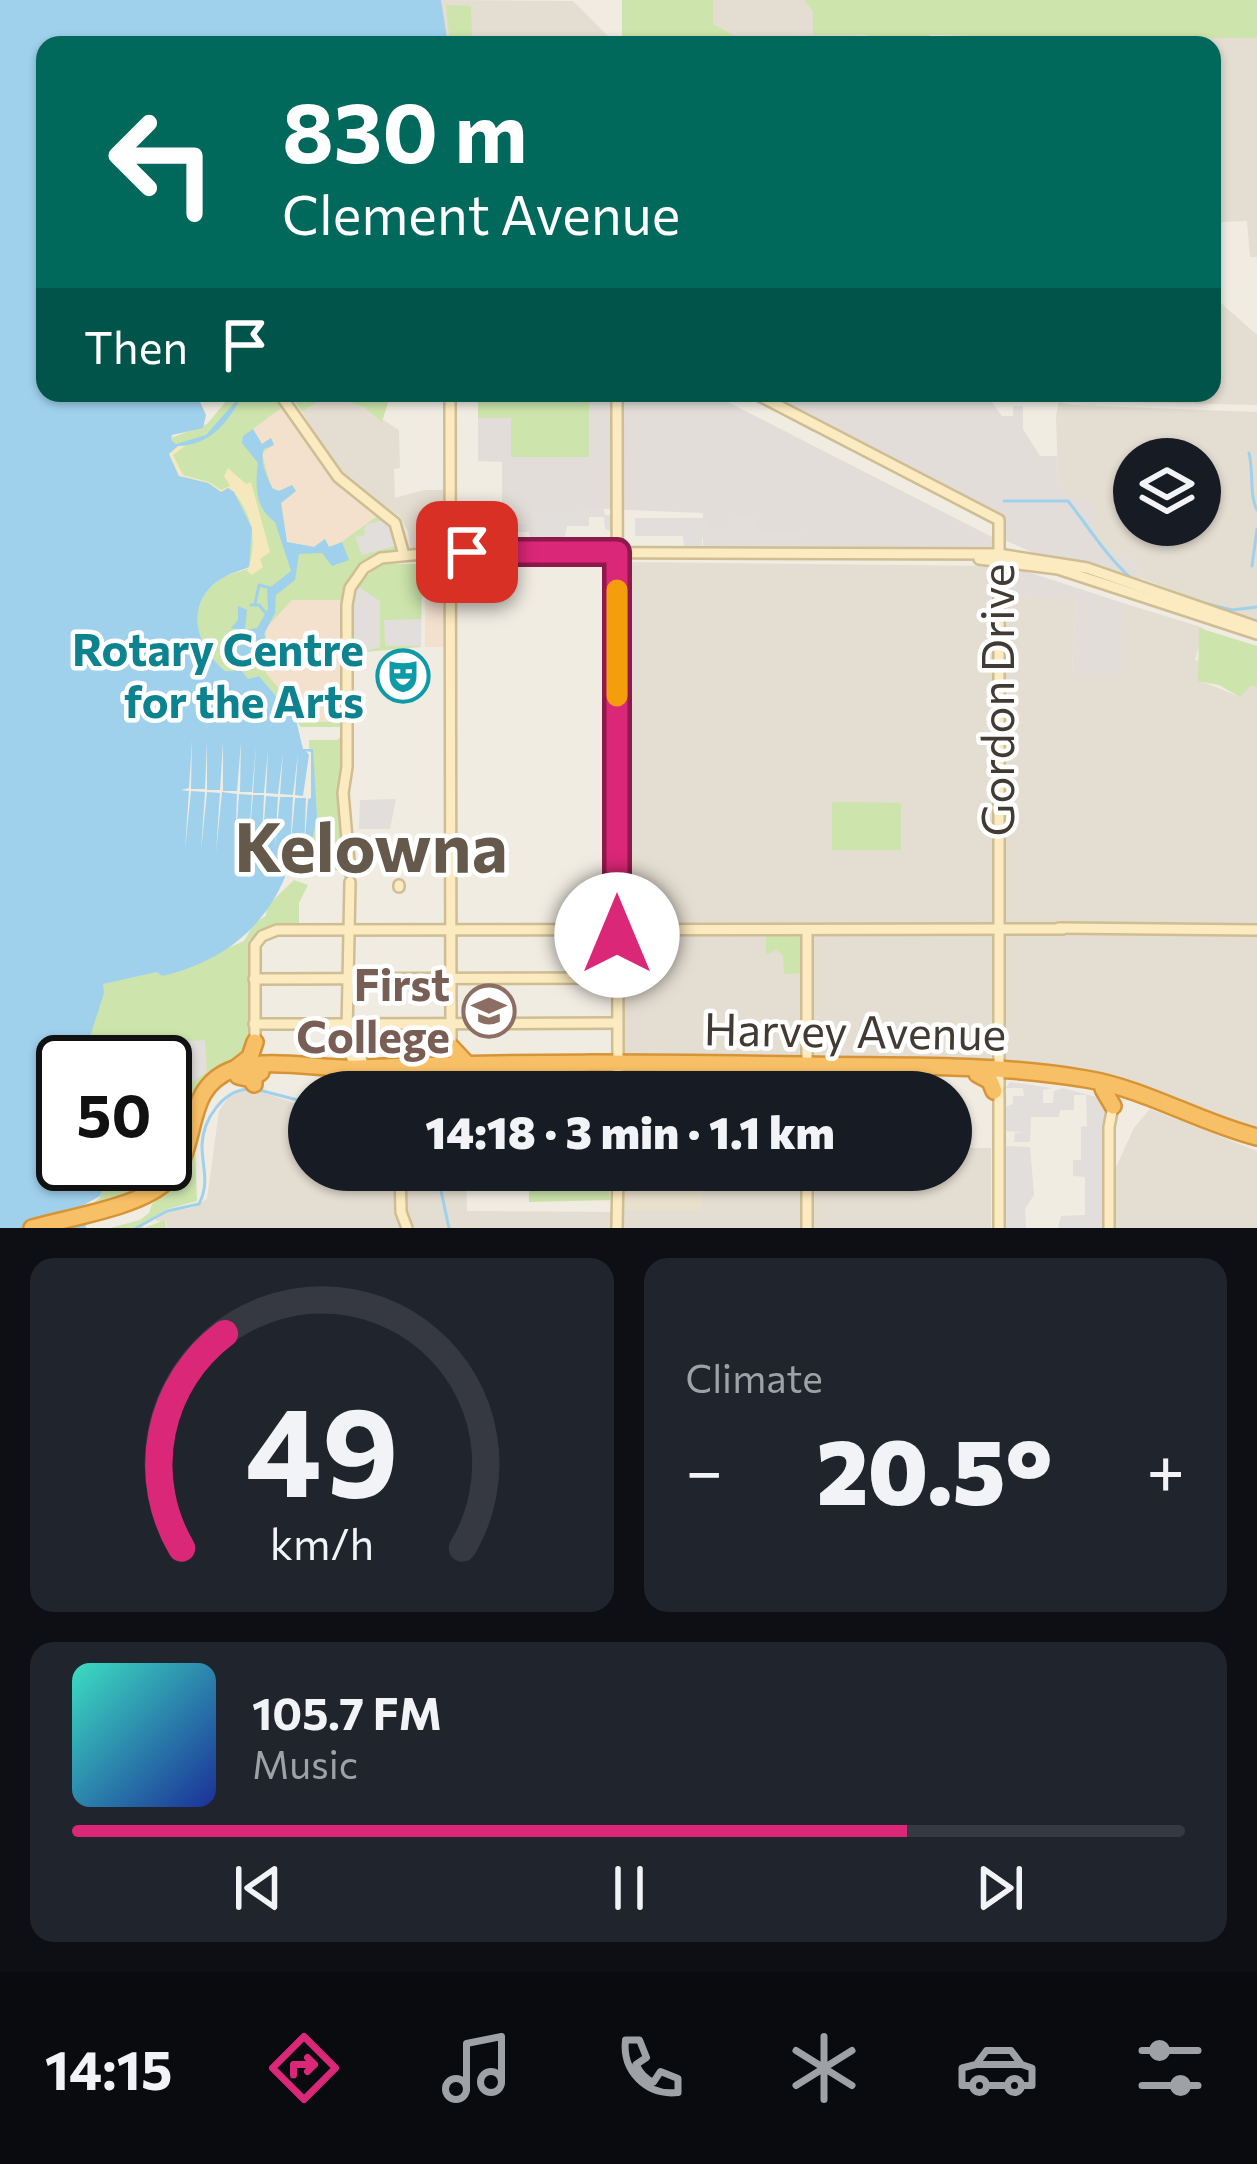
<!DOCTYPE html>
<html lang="en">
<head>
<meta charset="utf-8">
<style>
  body { margin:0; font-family:Commissioner,sans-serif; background:#20242c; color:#f1f3f6; height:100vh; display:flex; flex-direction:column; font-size:45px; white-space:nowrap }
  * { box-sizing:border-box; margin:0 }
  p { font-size:39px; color:#9ea1a6 }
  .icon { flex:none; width:66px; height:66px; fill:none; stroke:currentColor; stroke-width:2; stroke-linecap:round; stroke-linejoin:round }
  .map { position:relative; height:1228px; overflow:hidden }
  .panel { display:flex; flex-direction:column; gap:30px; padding:30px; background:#0d0f14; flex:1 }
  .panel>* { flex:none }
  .top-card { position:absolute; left:36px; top:36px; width:1185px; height:366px; border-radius:24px; box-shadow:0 3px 9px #0004; background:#00695c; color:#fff; overflow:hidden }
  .tools { position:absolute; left:1113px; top:438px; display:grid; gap:24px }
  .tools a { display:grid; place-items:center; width:108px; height:108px; border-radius:50%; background:#171b24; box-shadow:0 3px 9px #0004; font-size:60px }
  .speed { position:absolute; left:36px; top:1035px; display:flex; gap:24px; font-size:60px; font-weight:700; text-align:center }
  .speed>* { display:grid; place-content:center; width:156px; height:156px; border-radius:50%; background:#171b24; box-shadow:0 3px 9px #0004; line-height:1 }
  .speed .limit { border:6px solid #111; border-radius:18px; background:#fff; color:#111 }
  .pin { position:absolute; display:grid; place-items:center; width:102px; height:102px; color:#fff; margin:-51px; border-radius:24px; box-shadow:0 6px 18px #0006 }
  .me { position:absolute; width:132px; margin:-66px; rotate:0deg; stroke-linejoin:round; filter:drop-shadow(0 0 9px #0008) }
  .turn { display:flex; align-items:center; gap:42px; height:252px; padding:0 48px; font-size:54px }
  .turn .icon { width:156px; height:156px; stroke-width:2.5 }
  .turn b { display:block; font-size:84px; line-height:102px }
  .then { display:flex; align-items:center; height:114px; padding:0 48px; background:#0003; gap:24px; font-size:45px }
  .big { font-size:90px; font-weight:800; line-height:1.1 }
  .panel .widget { flex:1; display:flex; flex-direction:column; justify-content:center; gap:18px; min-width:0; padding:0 42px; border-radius:24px; background:#20242c }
  .panel .dial { align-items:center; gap:0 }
  .dial svg { height:312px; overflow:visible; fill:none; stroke:#363941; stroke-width:7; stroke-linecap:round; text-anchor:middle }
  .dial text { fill:#f1f3f6; stroke:none }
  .song { display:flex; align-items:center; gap:36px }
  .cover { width:144px; height:144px; border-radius:18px; background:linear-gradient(135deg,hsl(170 70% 55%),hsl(230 70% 35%)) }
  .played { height:12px; border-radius:6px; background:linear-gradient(90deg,#db2777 75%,#363941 75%) }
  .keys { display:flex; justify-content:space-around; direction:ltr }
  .heat { display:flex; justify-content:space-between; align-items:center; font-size:66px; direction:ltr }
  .panel .tiles { flex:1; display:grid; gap:30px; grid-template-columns:1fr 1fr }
  .widget:last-child { grid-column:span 2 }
  .trip { position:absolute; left:288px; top:1071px; width:684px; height:120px; border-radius:60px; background:#171b24; box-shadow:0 3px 9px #0004; font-weight:800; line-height:120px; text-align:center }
  .tabs { display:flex; height:192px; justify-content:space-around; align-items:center; background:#090b0e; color:#9ea1a6 }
  .tabs .icon { width:84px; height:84px }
  .tabs .active { color:#db2777 }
  .tabs b { font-size:54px; color:#f1f3f6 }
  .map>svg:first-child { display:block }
  .residential { fill:#e4ddd1; fill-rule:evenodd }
  .commercial { fill:#f3e1cd }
  .industrial { fill:#e2ddd8 }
  .education { fill:#e9e0cc }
  .green { fill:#cde4ac }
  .sand { fill:#f5e7be }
  .parking { fill:#e1dedb }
  .water { fill:#9fd1ed }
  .pier { fill:#f0ece2 }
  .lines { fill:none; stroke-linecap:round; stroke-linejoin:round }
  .stream { stroke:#9fd1ed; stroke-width:3 }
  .secondary-casing { stroke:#cfbd93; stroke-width:14 }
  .highway-casing { stroke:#d79436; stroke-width:20 }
  .secondary { stroke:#fcebc1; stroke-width:9 }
  .highway { stroke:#f8c066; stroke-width:15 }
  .route-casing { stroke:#8e194d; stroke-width:30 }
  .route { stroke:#db2777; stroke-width:21 }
  .slow { stroke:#f59e0b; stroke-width:21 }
  .labels { text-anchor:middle; stroke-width:9; stroke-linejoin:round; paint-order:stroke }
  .culture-label { font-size:45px; font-weight:bold; fill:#0d838f; stroke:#fff; text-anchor:end }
  .street-label { font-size:45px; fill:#423b33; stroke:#fff }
  .education-label { font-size:45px; font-weight:bold; fill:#785e54; stroke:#fff; text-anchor:end }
  .town-label { font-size:69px; font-weight:bold; fill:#64594b; stroke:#fff }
</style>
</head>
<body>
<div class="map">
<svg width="1257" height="1228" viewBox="0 0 1257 1228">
  <rect width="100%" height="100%" fill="#f0ece2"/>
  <g class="residential">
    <polygon points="441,0 573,1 617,45 475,45 475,38 444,39"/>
    <polygon points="713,0 804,0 813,12 813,34 879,36 886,45 738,45 734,36 713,24"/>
    <polygon points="1257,32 1257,257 1250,257 1247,221 1222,222 1212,229 1212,45 1004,45 1007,38"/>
    <polygon points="1212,295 1257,335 1257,405 1081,401 1055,393 1212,393"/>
    <polygon points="327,394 365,408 399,430 400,468 394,469 395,498 424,490 446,490 444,547 411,552 408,531 400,517 347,478 332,460 302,412"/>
    <path d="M1059,402L1072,405L1257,412V622L1140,578L1132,559L1093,542L1058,481L1056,416ZM1134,459H1200V525H1134Z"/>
    <polygon points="621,562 998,566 999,596 1076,597 1072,672 1123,603 1204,628 1195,660 1202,663 1207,673 1203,682 1238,696 1250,683 1257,686 1257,1133 1107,1078 622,1060"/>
    <rect x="652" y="1076" width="149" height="16"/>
    <polygon points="243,1091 262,1092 309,1108 309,1170 466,1170 467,1211 620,1212 621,1170 951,1170 951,1148 991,1148 991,1228 167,1228 166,1221 156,1221 157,1217 168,1211 192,1208 207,1199 219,1111 230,1095"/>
    <polygon points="1150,1109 1257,1151 1257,1228 1113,1228 1112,1176 1134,1128"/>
  </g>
  <g class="commercial">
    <polygon points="284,406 335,480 380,514 335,547 329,547 324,540 314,547 295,546 285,538 281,503 288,498 292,485 279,491 271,487 262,453 273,446 262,445 253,429"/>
    <rect x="425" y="586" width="20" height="61"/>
    <polygon points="292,600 342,600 342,722 307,722 265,672 265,665 273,660 286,668 296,665 296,655 286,646 270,647 264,641 266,626"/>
  </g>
  <g class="industrial">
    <polygon points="589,393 710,393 996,539 997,521 746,393 985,393 1002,416 1013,416 1013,406 1023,406 1023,429 1040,456 1057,456 1058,481 1069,499 1093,500 1093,542 1132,559 1140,578 1138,587 1059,565 1003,539 997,556 703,555 703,513 582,508 581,512 532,512 532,523 502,522 502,462 478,461 478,418 511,418 589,456"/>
    <polygon points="1013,567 1123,603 1121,673 1072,673 1076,598 998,596 998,573"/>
  </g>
  <polygon class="education" points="622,1171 702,1172 702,1210 622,1210"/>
  <g class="green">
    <polygon points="622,0 713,0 713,24 735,36 738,45 632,45 622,37"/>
    <polygon points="804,0 1257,0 1257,38 1013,36 1003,45 980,45 976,36 930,35 934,45 889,45 887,40 865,35 813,35 813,12"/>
    <polygon points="446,5 471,6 472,45 450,45"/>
    <path d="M233,393H275L284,406L253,429L262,444L271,438L274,445L262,453L271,487L279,491L292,485L296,491L281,503L287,542L314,547L325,539L329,547L336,546L380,514L396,531L399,551C371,564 351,567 342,600H292L265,629L267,645L280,644L296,655V665L290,669L273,660L266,664V673L307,722H342V727H301L259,676L248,679L236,671L225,672C197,646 182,604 221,579C230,573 240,572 249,568L221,492C186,479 170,480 171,438L207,424Z"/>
    <polygon points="289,393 391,393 382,422 365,408 328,394 302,412"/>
    <polygon points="478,393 589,393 589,457 511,457 511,418 478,418"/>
    <path d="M384,564H422L421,647L353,653C350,618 347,581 384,564Z"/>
    <polygon points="1199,628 1257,646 1257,687 1251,685 1240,697 1219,685 1198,681"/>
    <polygon points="342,736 345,869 323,872 307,862 312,842 309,740 337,740"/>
    <polygon points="832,802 901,803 901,850 832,850"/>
    <polygon points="294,880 308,885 299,903 299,923 278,923 249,940 249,1049 187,1112 177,1153 160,1182 83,1210 100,1198 103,1174 100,1164 165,1164 165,1062 82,1062 99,984 157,972 162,976 244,941 255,922 266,916 267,906"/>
    <polygon points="766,935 801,936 802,973 784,974 783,955 776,950 766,955"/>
    <polygon points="195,1151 197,1201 167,1209 141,1224 144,1228 165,1220 166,1228 110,1228 140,1220 149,1213 152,1204 181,1181"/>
    <polygon points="529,1170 608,1172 610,1200 529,1202"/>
  </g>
  <path class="sand" d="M178,446H185L173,455L183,475L209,482L221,490L230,486L224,476L228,468L246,484L251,482L270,552L260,559L263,567L252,575L247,571C259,543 252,509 229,488L221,492L208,483L179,476L169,454Z"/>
  <g class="parking">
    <polygon points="581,508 603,508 605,515 611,515 611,531 605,529 604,517 589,517 589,526 567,526 562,547 532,547 529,532 509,532 509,523 531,523 532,512 580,512"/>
    <polygon points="635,518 706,518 706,529 728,529 729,518 757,518 759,531 801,531 801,538 702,538 702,549 684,549 683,536 635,536"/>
    <polygon points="383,520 395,529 395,546 362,555 355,537 365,535 364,528 368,524"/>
    <polygon points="359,587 380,601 380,647 355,654 352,605"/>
    <polygon points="421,619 421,646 385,646 384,620"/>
    <polygon points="396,799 390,829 359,829 360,800"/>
    <polygon points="205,1040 207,1072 188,1084 180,1096 175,1042"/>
    <polygon points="1010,1082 1052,1088 1043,1090 1043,1103 1053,1103 1054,1091 1063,1088 1107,1100 1103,1228 1058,1228 1061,1216 1085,1215 1085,1177 1073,1176 1073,1160 1081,1160 1081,1127 1087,1126 1086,1095 1074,1095 1074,1110 1060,1110 1059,1117 1031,1117 1030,1142 1014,1142 1015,1133 1026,1132 1003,1131 1003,1108 1013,1104 1013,1096 1024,1096 1023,1088 1006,1088"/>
    <polygon points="1003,1146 1030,1147 1034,1195 1025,1209 1026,1228 1003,1228"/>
  </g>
  <path class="water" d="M0,0H441L448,45H45V393H196L206,415L203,428L172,435L171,440L176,444L206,435L243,393C230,421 211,445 178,446L169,454L179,476L208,483L221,492L228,488L234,492L252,528L249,567C240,571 230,573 221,579C183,603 196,646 225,671H237L245,664L238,653L227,657L221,651L227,642L240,646L247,641L244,631L231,628L238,620V606L247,610L245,630L257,628L268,609L267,590L291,571L275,522C255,508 255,485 258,463L242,443L243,436L253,429L262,444L271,438L274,445L264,449C259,462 267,477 273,489L279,491L292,485L296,491L281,503L287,542L314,547L325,539L329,547L342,542L349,560L332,566L322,553L299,554L295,580L276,595L275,613L264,634L268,645L280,644L296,655V665L287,669L273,660L265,665L253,664L252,671L247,666L241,670L248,679L259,676L296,720L303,749H313L317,818L307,862L288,861L282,872L285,877C264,928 222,962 162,976L157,972L103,984L104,993L82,1062H63V1164H100L104,1185L100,1196L82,1206L86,1228H0Z"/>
  <polygon class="pier" points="192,740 191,789 205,789 207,741 207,790 220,790 223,742 223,791 237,791 241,742 240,792 252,792 256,745 253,793 264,793 268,750 266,793 278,794 283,753 280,794 293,795 298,753 295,795 303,796 309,755 306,751 311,752 311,798 308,799 304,851 306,798 295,798 290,852 293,797 280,797 275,848 278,797 266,796 261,861 264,795 253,795 248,853 252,795 239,794 235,853 237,794 222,792 216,853 220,793 207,792 201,851 205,792 191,791 185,850 189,791 181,790 189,788"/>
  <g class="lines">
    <g class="stream">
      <polyline points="357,393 371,399 383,393"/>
      <polyline points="744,393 813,430"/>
      <polyline points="827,437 868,458"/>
      <path d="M1249,453C1254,473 1249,495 1257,510"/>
      <polyline points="887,467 918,484"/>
      <polyline points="927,488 989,521"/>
      <path d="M1004,501H1068C1090,529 1106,556 1132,579"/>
      <polyline points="1252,566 1257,529"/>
      <polyline points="1159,588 1195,600"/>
      <polyline points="255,604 259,585 270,588"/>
      <polyline points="1207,604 1232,610 1257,607"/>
      <polyline points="251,605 259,605 265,612"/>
      <polyline points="401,848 403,857"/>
      <polyline points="259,1090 309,1103"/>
      <polyline points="371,1170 384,1170"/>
      <polyline points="447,1170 438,1177 449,1228"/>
      <path d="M136,1228L167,1211L199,1204C210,1182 202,1168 202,1145C203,1119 223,1090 249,1089"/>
    </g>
    <g class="secondary-casing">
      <g id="secondary">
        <polyline points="279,393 338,477 395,523 404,555"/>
        <polyline points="450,393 451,1048"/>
        <polyline points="617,393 618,1092"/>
        <polyline points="754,393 999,520 999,1228"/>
        <polyline points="979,559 1058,569 1257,634"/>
        <polyline points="350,873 343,793 347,767 347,605 350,588 364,568 381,558 443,552 998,554 1087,568 1257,627"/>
        <polyline points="350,882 347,1032 351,1056 366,1092"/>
        <polyline points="399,887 399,885"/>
        <polyline points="1059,928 1257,930"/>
        <polyline points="254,979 617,978"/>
        <polyline points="254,1024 337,1024"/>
        <polyline points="338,1024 616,1023"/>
        <polyline points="353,1035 373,1092"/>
        <polyline points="255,1042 255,945 262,936 277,930 1063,929"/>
        <polyline points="807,1092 807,931"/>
        <polyline points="400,1170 401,1212 407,1228"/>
        <polyline points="617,1228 618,1170"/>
        <polyline points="807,1228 807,1170"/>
        <polyline points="1109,1228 1109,1127 1113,1106"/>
      </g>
    </g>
    <g class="highway-casing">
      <g id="highway">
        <polyline points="451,1047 467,1064"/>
        <polyline points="236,1068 250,1057 255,1042"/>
        <polyline points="977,1074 990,1081 994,1091"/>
        <polyline points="238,1076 251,1079 254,1084 254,1077 261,1072"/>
        <polyline points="1103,1089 1113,1106"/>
        <polyline points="372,1090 382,1073"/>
        <path d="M32,1228C70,1217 141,1207 168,1180C202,1147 180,1088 234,1069C268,1057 324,1070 361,1068C509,1061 657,1063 805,1065C899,1067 993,1063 1086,1079C1146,1089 1198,1122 1257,1137"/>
      </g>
    </g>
    <use href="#secondary" class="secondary"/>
    <use href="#highway" class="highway"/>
  </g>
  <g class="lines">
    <g class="route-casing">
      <polyline id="route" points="467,552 617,552 617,935"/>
    </g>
    <use href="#route" class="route"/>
    <polyline class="slow" points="617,696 617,590"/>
  </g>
  <defs>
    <g id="theatre-ring" transform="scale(2.7)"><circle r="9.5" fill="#fff" stroke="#0f9aa8" stroke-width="1.5"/><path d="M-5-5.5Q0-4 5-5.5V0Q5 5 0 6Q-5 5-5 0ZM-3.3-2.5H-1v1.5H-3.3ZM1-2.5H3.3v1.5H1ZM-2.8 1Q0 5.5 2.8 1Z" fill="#0f9aa8"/></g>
    <g id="university-ring" transform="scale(2.7)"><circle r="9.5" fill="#fff" stroke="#8d6e63" stroke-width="1.5"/><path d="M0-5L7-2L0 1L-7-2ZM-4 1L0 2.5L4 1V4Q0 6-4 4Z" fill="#8d6e63"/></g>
  </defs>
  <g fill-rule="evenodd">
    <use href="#theatre-ring" x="403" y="676"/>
    <use href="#university-ring" x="489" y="1011"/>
  </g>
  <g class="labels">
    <g class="culture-label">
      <text x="364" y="666">Rotary Centre<tspan x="364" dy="52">for the Arts</tspan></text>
    </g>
    <g class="street-label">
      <text transform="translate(998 700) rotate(-90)" y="16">Gordon Drive</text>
      <text transform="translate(855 1032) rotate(1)" y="16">Harvey Avenue</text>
    </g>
    <g class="education-label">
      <text x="450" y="1001">First<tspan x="450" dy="52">College</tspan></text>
    </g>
    <g class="town-label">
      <text x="371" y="872">Kelowna</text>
    </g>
  </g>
</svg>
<div class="tools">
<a><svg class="icon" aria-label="layers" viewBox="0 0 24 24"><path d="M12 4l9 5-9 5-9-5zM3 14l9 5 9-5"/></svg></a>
</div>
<div class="speed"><div class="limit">50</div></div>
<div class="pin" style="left:467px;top:552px;background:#d93025"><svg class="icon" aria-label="arrive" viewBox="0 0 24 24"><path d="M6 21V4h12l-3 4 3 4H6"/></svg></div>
<svg class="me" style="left:617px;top:935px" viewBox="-20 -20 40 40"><circle r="19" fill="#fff"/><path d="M0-13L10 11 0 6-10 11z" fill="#db2777"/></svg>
<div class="trip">14:18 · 3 min · 1.1 km</div>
<div class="top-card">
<div class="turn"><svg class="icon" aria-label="left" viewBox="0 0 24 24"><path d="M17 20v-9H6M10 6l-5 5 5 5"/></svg><div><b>830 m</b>Clement Avenue</div></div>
<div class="then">Then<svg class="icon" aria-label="arrive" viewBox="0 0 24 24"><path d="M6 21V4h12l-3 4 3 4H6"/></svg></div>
</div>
</div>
<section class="panel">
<div class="tiles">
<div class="widget dial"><svg viewBox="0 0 100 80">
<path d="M14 69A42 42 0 1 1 86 69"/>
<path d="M14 69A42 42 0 0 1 25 14" stroke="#db2777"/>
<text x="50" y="56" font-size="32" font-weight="700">49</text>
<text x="50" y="72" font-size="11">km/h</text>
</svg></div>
<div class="widget"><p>Climate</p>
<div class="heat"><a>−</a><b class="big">20.5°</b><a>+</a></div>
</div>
<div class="widget">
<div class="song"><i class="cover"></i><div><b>105.7 FM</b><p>Music</p></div></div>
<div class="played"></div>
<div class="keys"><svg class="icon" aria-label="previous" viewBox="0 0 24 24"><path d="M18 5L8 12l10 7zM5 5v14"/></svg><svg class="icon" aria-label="pause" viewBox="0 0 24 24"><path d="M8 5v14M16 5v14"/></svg><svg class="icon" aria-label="next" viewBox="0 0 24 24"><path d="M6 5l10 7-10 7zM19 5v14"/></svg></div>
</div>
</div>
</section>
<nav class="tabs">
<b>14:15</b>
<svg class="icon active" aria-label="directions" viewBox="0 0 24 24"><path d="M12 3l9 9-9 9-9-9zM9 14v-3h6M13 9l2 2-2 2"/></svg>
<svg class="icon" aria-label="music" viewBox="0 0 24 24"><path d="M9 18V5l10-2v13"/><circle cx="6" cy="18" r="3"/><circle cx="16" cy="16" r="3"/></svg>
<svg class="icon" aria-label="phone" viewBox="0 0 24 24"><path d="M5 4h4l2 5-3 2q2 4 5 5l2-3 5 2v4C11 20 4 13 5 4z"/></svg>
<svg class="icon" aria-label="climate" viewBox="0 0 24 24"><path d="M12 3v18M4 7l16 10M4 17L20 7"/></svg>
<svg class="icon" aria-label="car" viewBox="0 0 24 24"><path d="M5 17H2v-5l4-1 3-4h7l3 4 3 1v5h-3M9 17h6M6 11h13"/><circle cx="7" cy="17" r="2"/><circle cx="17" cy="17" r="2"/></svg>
<svg class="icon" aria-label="filters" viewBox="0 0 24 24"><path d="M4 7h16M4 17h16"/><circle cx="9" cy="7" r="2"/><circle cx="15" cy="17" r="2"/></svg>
</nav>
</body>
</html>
